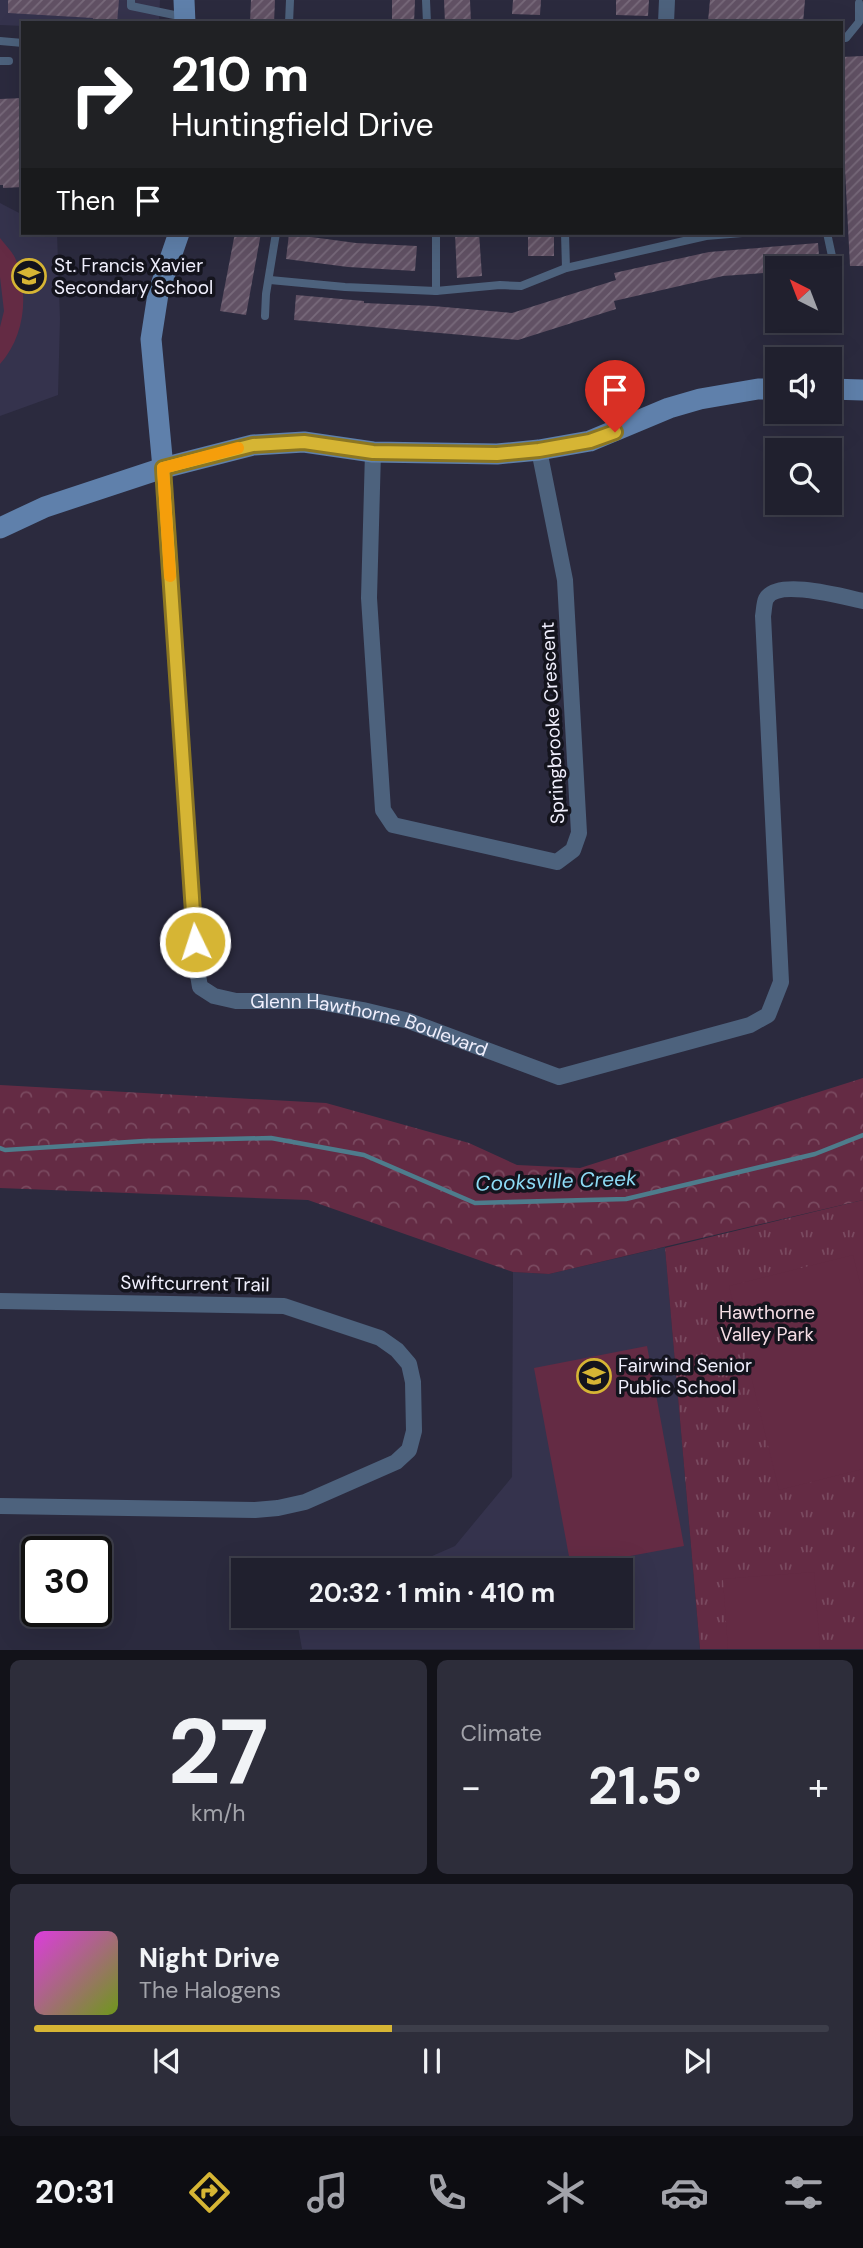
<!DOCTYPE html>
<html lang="en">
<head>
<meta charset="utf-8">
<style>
  body { margin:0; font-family:"DM Sans",sans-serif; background:#2d2d3a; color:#f1f3f6; height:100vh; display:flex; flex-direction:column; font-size:26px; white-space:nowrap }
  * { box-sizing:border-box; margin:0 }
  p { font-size:23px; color:#a2a3aa }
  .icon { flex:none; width:38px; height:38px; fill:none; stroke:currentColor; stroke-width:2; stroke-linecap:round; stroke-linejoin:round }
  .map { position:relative; height:1650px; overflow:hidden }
  .sheet { display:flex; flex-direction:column; gap:10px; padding:10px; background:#121219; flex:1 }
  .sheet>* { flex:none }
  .guide { position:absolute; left:21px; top:21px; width:822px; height:214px; border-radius:0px; box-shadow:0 7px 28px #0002,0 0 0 2px #3d3e4a; background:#202124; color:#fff; overflow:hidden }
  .needle { width:46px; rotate:318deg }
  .tools { position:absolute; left:765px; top:256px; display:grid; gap:14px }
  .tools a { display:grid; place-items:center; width:77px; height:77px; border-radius:0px; background:#20202e; box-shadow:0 7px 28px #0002,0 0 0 2px #3d3e4a; font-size:35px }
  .speed { position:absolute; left:21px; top:1536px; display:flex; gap:14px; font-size:35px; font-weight:700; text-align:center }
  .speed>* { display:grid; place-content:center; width:91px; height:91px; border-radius:50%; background:#20202e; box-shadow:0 7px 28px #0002,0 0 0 2px #3d3e4a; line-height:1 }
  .speed .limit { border:4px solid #111; border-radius:10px; background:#fff; color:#111 }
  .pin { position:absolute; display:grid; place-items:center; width:60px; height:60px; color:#fff; margin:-72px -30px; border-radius:50% 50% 50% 0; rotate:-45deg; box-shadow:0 0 7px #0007 }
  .pin .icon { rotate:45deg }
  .me { position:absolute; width:77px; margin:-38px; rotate:356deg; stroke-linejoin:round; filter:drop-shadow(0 0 5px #0008) }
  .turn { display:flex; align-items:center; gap:24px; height:147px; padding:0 35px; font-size:32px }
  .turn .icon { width:91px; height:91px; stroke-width:2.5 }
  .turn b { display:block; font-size:49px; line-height:60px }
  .then { display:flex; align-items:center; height:66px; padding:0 35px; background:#0003; gap:14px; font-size:26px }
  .big { font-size:52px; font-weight:700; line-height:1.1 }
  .sheet .tile { flex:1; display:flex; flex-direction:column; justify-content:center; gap:10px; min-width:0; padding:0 24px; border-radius:10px; background:#2d2d3a }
  .sheet .dial { align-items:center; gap:0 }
  .dial b { font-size:91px; line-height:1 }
  .song { display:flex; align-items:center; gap:21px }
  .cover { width:84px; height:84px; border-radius:10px; background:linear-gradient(135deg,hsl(300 70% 55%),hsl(80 70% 35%)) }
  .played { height:7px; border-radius:4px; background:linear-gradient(90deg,#d6b534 45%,#3d3e4a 45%) }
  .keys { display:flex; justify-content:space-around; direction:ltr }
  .heat { display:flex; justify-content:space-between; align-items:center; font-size:38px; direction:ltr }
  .sheet .tiles { flex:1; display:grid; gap:10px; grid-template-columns:1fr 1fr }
  .tile:last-child { grid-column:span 2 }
  .trip { position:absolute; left:231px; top:1558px; width:402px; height:70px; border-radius:0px; background:#20202e; box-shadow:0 7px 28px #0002,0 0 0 2px #3d3e4a; font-weight:700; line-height:70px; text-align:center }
  .tabs { display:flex; height:112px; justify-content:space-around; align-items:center; background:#0d0d12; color:#a2a3aa }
  .tabs .icon { width:49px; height:49px }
  .tabs .active { color:#d6b534 }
  .tabs b { font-size:32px; color:#f1f3f6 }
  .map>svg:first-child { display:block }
  .built { fill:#35334d }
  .forest { fill:url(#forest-crowns) }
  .park { fill:url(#park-tufts) }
  .pitch { fill:#642b44 }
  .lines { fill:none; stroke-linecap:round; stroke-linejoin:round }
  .stream { stroke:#4e7c8c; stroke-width:4.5 }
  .building { fill:url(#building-hatch) }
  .lane { stroke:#4d627d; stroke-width:8 }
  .street { stroke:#4d627d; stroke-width:16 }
  .secondary { stroke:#5f80ab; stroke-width:21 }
  .route-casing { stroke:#8b7622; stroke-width:18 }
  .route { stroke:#d6b534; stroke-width:12 }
  .slow { stroke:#f59e0b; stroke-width:12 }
  .labels { text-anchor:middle; stroke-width:7; stroke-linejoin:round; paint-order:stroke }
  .poi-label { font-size:19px; fill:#f0effd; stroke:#14141d; text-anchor:start }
  .street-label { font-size:19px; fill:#f0effd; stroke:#14141d }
  .park-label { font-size:19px; fill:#f5dde5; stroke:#14141d }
  .water-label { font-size:21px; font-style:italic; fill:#8ddbf5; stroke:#14141d }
</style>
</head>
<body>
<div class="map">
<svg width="863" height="1650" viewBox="0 0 863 1650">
  <defs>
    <pattern id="forest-crowns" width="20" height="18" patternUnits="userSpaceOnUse" patternTransform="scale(1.75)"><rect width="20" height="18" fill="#642b44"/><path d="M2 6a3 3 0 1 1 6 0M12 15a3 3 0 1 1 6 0" fill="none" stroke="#7a4a60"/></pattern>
    <pattern id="park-tufts" width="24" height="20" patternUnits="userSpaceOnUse" patternTransform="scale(1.75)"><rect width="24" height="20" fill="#642b44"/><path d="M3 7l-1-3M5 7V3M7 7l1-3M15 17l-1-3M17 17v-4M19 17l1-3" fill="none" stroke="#7a4a60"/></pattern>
    <pattern id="building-hatch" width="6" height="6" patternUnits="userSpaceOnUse" patternTransform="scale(1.75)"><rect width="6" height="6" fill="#615164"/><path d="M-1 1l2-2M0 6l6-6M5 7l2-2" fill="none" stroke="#786a7b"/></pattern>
  </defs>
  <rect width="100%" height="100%" fill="#2b2a3e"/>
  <g class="built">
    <polygon points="0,0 160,0 159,23 23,23 23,26 0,25"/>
    <polygon points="0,203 23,215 23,233 57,233 60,319 58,395 0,416"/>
    <polygon points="665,1247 700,1649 302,1649 296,1615 621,1615 621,1570 400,1570 455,1546 512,1477 513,1272 549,1274"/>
  </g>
  <polygon class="forest" points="863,1078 863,1200 549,1274 513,1272 308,1200 0,1188 0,1085 326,1103 469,1143 517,1165 580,1168"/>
  <polygon class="park" points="863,1200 863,1649 700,1649 665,1248"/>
  <g class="pitch">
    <path d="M0,238C5,245 13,252 16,260C29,295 25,336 0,364V327L4,311L0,277Z"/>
    <polygon points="853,1255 863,1295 863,1469 779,1490 729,1286"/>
    <polygon points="647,1346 684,1546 571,1567 534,1368"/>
    <polygon points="814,1572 820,1649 728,1649 723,1579"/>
  </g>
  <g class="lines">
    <polyline class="stream" points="0,1148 5,1150 144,1141 271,1138 364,1155 475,1203 626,1199 815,1154 863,1135"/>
  </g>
  <g class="building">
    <polygon points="8,0 119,0 117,23 92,23 93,18 8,13"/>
    <polygon points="251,0 275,0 274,23 250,23"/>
    <polygon points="392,0 415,0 414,23 392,23"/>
    <polygon points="444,0 470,0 471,23 445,23"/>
    <polygon points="513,0 541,0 540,15 512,14"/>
    <polygon points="616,0 649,0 648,16 616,15"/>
    <polygon points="710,0 805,0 803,23 708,21"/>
    <polygon points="863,56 863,266 850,266 842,111 842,57"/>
    <polygon points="23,98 23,187 3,188 3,185 0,185 0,99"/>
    <polygon points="235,233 261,233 246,315 220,311"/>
    <polygon points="455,233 479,233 482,276 457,278"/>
    <rect x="528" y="233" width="26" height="23"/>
    <polygon points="289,234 356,243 417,246 415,271 348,267 286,259"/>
    <polygon points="818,243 820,268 777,268 777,272 723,276 614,301 616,309 518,340 294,320 296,295 364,301 364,303 433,306 512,313 616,280 614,273 709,252"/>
  </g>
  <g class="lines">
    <g class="lane">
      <polyline points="131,0 131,6 184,17"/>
      <polyline points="426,0 427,23"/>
      <polyline points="289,23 290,0"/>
      <polyline points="842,38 846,38 859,22 859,3"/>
      <polyline points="0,41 23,43"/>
      <polyline points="0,61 9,61"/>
      <polyline points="436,233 436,291"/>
      <polyline points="565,233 566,268"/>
      <polyline points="827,233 835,270"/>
      <polyline points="270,280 345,287 436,291 500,285 521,286 566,268 706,236 742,233"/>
      <polyline points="265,316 266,294 276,233"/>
    </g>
    <g class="street">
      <polyline points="666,23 667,0"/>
      <polyline points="373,452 369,598 383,810 393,825 557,862 573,850 579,833 565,580 539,450"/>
      <path id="s1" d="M163,468L197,969L200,987L214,996L236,1001H314L363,1010L409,1021L559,1077L750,1025L768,1015L781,982L763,616C764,611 764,603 766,599C777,578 844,597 863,601"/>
      <polyline points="0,1301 284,1306 380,1338 397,1350 409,1364 413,1382 414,1431 409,1450 396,1462 305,1502 278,1508 255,1510 0,1506"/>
    </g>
    <g class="secondary">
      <polyline points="184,0 185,23"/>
      <polyline points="830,389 863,390"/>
      <polyline points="163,468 151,339 158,294 179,233"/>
      <polyline points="0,528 45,507 163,468 253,445 304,442 373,452 497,454 539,450 590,441 669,408 700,399 758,389 777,389"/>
    </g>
  </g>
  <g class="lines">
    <g class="route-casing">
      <polyline id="route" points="195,942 163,468 253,445 304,442 373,452 497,454 539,450 590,441 615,432"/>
    </g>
    <use href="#route" class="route"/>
    <polyline class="slow" points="170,576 163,468 238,448"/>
  </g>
  <defs>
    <g id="school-ring" transform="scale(1.75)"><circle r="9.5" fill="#14141d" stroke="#d6b534" stroke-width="1.5"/><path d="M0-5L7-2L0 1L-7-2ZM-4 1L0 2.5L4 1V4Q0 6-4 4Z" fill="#d6b534"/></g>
  </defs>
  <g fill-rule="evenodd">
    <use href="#school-ring" x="29" y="276"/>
    <use href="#school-ring" x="594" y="1376"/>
  </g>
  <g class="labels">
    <g class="poi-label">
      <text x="54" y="272">St. Francis Xavier<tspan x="54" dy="22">Secondary School</tspan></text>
      <text x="618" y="1372">Fairwind Senior<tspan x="618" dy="22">Public School</tspan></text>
    </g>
    <g class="street-label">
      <text transform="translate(552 723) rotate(-93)" y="7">Springbrooke Crescent</text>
      <text dy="7" stroke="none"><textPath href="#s1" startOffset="696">Glenn Hawthorne Boulevard</textPath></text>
      <text transform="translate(195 1283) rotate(1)" y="7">Swiftcurrent Trail</text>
    </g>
    <g class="park-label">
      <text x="767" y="1319">Hawthorne<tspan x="767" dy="22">Valley Park</tspan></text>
    </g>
    <g class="water-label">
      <text transform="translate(556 1181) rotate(-2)" y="7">Cooksville Creek</text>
    </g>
  </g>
</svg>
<div class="tools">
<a><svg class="needle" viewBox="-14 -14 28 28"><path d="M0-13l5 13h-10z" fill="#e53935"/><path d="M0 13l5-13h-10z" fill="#a2a3aa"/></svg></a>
<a><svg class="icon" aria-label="sound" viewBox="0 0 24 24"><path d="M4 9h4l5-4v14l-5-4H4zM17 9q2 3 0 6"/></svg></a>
<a><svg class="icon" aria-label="search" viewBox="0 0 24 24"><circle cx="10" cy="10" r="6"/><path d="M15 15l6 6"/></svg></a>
</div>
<div class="speed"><div class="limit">30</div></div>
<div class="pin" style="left:615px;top:432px;background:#d93025"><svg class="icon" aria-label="arrive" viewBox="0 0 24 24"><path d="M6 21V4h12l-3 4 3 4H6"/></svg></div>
<svg class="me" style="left:195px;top:942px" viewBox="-20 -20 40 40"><circle r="17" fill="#d6b534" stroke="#fff" stroke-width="3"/><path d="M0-11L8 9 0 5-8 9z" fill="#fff"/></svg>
<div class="trip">20:32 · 1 min · 410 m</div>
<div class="guide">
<div class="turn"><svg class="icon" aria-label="right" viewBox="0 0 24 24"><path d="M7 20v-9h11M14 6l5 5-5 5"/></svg><div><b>210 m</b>Huntingfield Drive</div></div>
<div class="then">Then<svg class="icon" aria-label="arrive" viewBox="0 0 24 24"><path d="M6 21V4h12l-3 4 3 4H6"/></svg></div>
</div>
</div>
<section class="sheet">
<div class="tiles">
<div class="tile dial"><b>27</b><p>km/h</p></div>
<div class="tile"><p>Climate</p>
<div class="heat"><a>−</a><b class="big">21.5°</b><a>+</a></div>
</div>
<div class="tile">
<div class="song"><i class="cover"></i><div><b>Night Drive</b><p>The Halogens</p></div></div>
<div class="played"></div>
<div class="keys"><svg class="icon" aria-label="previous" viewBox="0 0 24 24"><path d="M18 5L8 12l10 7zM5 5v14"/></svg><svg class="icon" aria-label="pause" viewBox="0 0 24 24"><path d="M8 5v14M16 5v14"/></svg><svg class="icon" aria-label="next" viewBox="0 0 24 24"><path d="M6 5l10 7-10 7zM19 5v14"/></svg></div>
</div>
</div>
</section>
<nav class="tabs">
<b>20:31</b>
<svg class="icon active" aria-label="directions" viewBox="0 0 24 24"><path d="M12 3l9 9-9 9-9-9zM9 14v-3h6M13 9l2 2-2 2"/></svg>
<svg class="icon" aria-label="music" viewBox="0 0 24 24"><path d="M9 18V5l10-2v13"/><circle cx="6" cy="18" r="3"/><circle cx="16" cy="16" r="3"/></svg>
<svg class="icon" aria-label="phone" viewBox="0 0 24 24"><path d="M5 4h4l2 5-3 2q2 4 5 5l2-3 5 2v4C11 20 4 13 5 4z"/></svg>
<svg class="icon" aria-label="climate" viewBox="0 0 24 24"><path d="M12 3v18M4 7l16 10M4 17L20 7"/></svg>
<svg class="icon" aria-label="car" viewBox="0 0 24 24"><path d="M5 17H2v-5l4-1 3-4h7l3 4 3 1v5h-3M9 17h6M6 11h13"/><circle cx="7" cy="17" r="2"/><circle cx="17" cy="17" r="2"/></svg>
<svg class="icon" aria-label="filters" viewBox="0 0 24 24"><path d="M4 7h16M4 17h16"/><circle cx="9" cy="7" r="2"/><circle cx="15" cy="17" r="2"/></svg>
</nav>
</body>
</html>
